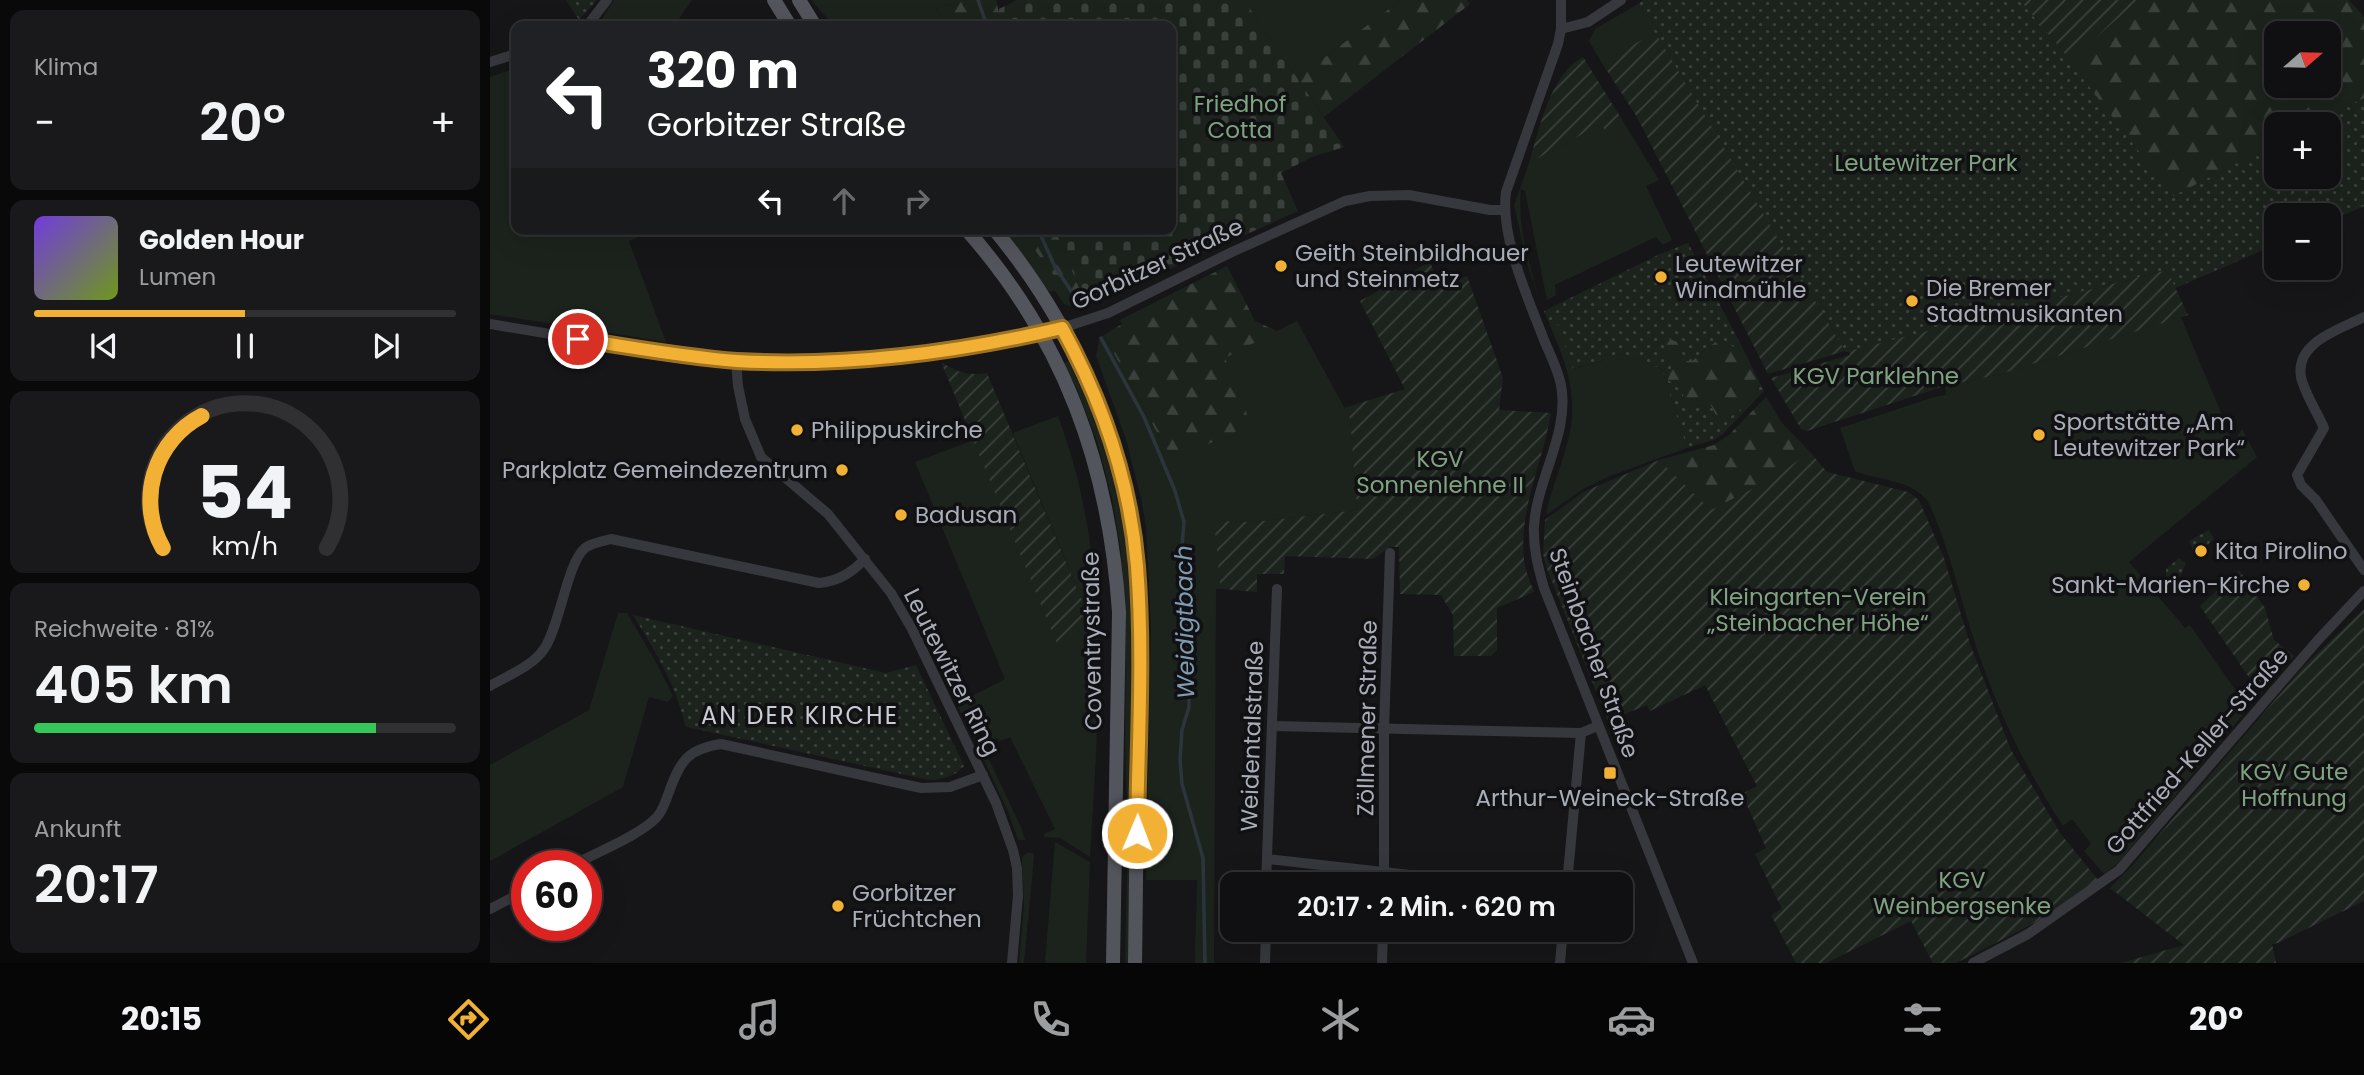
<!DOCTYPE html>
<html lang="de">
<head>
<meta charset="utf-8">
<style>
  body { margin:0; font-family:Poppins,sans-serif; background:#19191b; color:#f1f3f6; height:100vh; display:flex; flex-direction:column; font-size:26px; white-space:nowrap }
  * { box-sizing:border-box; margin:0 }
  p { font-size:23px; color:#9c9d9f }
  .icon { flex:none; width:38px; height:38px; fill:none; stroke:currentColor; stroke-width:2; stroke-linecap:round; stroke-linejoin:round }
  .map { position:relative; flex:1; overflow:hidden }
  .sheet { display:flex; flex-direction:column; gap:10px; padding:10px; background:#09090a; width:490px }
  .sheet>* { flex:none }
  .guide { position:absolute; left:21px; top:21px; width:665px; height:214px; border-radius:14px; box-shadow:0 7px 28px #0002,0 0 0 2px #303032; background:#202124; color:#fff; overflow:hidden }
  .needle { width:46px; rotate:70deg }
  .buttons { position:absolute; left:1774px; top:21px; display:grid; gap:14px }
  .buttons a { display:grid; place-items:center; width:77px; height:77px; border-radius:14px; background:#101012; box-shadow:0 7px 28px #0002,0 0 0 2px #303032; font-size:35px }
  .speed { position:absolute; left:21px; top:850px; display:flex; gap:14px; font-size:35px; font-weight:700; text-align:center }
  .speed>* { display:grid; place-content:center; width:91px; height:91px; border-radius:50%; background:#101012; box-shadow:0 7px 28px #0002,0 0 0 2px #303032; line-height:1 }
  .speed .limit { border:10px solid #d22; background:#fff; color:#111 }
  .pin { position:absolute; display:grid; place-items:center; width:60px; height:60px; color:#fff; margin:-30px; border:4px solid #fff; border-radius:50%; box-shadow:0 2px 7px #0007 }
  .me { position:absolute; width:77px; margin:-38px; rotate:1deg; stroke-linejoin:round; filter:drop-shadow(0 0 5px #0008) }
  .turn { display:flex; align-items:center; gap:24px; height:147px; padding:0 21px; font-size:32px }
  .turn .icon { width:91px; height:91px; stroke-width:2.5 }
  .turn b { display:block; font-size:49px; line-height:60px }
  .lanes { display:flex; align-items:center; height:66px; padding:0 21px; background:#0003; justify-content:center; gap:35px; direction:ltr }
  .lanes .off { opacity:.35 }
  .big { font-size:52px; font-weight:600; line-height:1.1 }
  .sheet .card { flex:1; display:flex; flex-direction:column; justify-content:center; gap:10px; min-width:0; padding:0 24px; border-radius:14px; background:#19191b }
  .sheet .dial { align-items:center; gap:0 }
  .dial svg { height:182px; overflow:visible; fill:none; stroke:#303032; stroke-width:7; stroke-linecap:round; text-anchor:middle }
  .dial text { fill:#f1f3f6; stroke:none }
  .song { display:flex; align-items:center; gap:21px }
  .cover { width:84px; height:84px; border-radius:10px; background:linear-gradient(135deg,hsl(260 70% 55%),hsl(80 70% 35%)) }
  .played { height:7px; border-radius:4px; background:linear-gradient(90deg,#f2b134 50%,#303032 50%) }
  .keys { display:flex; justify-content:space-around; direction:ltr }
  .heat { display:flex; justify-content:space-between; align-items:center; font-size:38px; direction:ltr }
  .charge { height:10px; border-radius:5px; background:linear-gradient(90deg,#34c759 81%,#303032 0) }
  .trip { position:absolute; left:730px; top:872px; width:413px; height:70px; border-radius:14px; background:#101012; box-shadow:0 7px 28px #0002,0 0 0 2px #303032; font-weight:600; line-height:70px; text-align:center }
  .tabs { display:flex; height:112px; justify-content:space-around; align-items:center; background:#060607; color:#9c9d9f }
  .tabs .icon { width:49px; height:49px }
  .tabs .on { color:#f2b134 }
  .tabs b { font-size:32px; color:#f1f3f6 }
  main { display:flex; flex:1; min-height:0 }
  .map>svg:first-child { display:block }
  .grass { fill:#1c231d }
  .forest { fill:url(#forest-firs); fill-rule:evenodd }
  .cemetery { fill:url(#cemetery-stones) }
  .park { fill:url(#park-dots) }
  .garden { fill:url(#garden-furrows) }
  .lines { fill:none; stroke-linecap:round; stroke-linejoin:round }
  .stream { stroke:#2c353c; stroke-width:3.5 }
  .street { stroke:#37383d; stroke-width:10 }
  .primary { stroke:#53555c; stroke-width:14 }
  .route-casing { stroke:#9d7322; stroke-width:18 }
  .route { stroke:#f2b134; stroke-width:12 }
  .poi-dot { fill:#f2b134; stroke:#111113; stroke-width:2.5 }
  .labels { text-anchor:middle; stroke-width:7; stroke-linejoin:round; paint-order:stroke }
  .park-label { font-size:23px; fill:#7fa381; stroke:#111113 }
  .poi-label { font-size:23px; fill:#a8adb8; stroke:#111113; text-anchor:start }
  .street-label { font-size:23px; fill:#a8adb8; stroke:#111113 }
  .water-label { font-size:24px; font-style:italic; fill:#7f9bb3; stroke:#111113 }
  .neighbourhood-label { font-size:24px; letter-spacing:2px; fill:#c9ccd4; stroke:#111113 }
</style>
</head>
<body>
<main>
<section class="sheet">
<div class="card"><p>Klima</p>
<div class="heat"><a>−</a><b class="big">20°</b><a>+</a></div>
</div>
<div class="card">
<div class="song"><i class="cover"></i><div><b>Golden Hour</b><p>Lumen</p></div></div>
<div class="played"></div>
<div class="keys"><svg class="icon" aria-label="previous" viewBox="0 0 24 24"><path d="M18 5L8 12l10 7zM5 5v14"/></svg><svg class="icon" aria-label="pause" viewBox="0 0 24 24"><path d="M8 5v14M16 5v14"/></svg><svg class="icon" aria-label="next" viewBox="0 0 24 24"><path d="M6 5l10 7-10 7zM19 5v14"/></svg></div>
</div>
<div class="card dial"><svg viewBox="0 0 100 80">
<path d="M14 69A42 42 0 1 1 86 69"/>
<path d="M14 69A42 42 0 0 1 31 11" stroke="#f2b134"/>
<text x="50" y="56" font-size="32" font-weight="700">54</text>
<text x="50" y="72" font-size="11">km/h</text>
</svg></div>
<div class="card"><p>Reichweite · 81%</p><b class="big">405 km</b><div class="charge"></div></div>
<div class="card"><p>Ankunft</p><b class="big">20:17</b></div>
</section>
<div class="map">
<svg width="1874" height="963" viewBox="0 0 1874 963">
  <defs>
    <pattern id="forest-firs" width="22" height="20" patternUnits="userSpaceOnUse" patternTransform="scale(1.75)"><rect width="22" height="20" fill="#1c231d"/><path d="M5 1l3.5 6h-7zM16 11l3.5 6h-7z" fill="#3a403c"/></pattern>
    <pattern id="cemetery-stones" width="16" height="16" patternUnits="userSpaceOnUse" patternTransform="scale(1.75)"><rect width="16" height="16" fill="#1c231d"/><path d="M2 7V4a2 2 0 0 1 4 0v3zM10 15v-3a2 2 0 0 1 4 0v3z" fill="#3a403c"/></pattern>
    <pattern id="park-dots" width="8" height="8" patternUnits="userSpaceOnUse" patternTransform="scale(1.75)"><rect width="8" height="8" fill="#1c231d"/><path d="M2 2h.1M6 6h.1" fill="none" stroke="#3a403c" stroke-width="1.8" stroke-linecap="round"/></pattern>
    <pattern id="garden-furrows" width="10" height="10" patternUnits="userSpaceOnUse" patternTransform="scale(1.75)"><rect width="10" height="10" fill="#1c231d"/><path d="M-1 1l2-2M0 10L10 0M9 11l2-2" fill="none" stroke="#3a403c"/></pattern>
  </defs>
  <rect width="100%" height="100%" fill="#161618"/>
  <g class="grass">
    <polygon points="124,0 202,0 184,26 174,26 158,19 154,26 116,26 110,22"/>
    <polygon points="321,0 476,0 446,9 455,26 344,26"/>
    <polygon points="754,0 911,0 807,78"/>
    <polygon points="1148,4 1165,32 1112,63 1099,41 1105,29"/>
    <polygon points="26,68 26,229 169,229 139,241 176,342 0,314 0,77"/>
    <path d="M1134,123L1169,180L1156,186L1182,240L1173,245L1166,237L1065,285L1066,295L1057,300L1035,191L1031,189C1027,228 1039,262 1049,299L1037,263L1024,205L1039,163L1111,124L1117,133Z"/>
    <polygon points="513,229 529,229 584,302 581,303 583,307 574,304 565,291 559,292"/>
    <path d="M1691,317L1743,442L1752,429L1767,457L1639,562L1695,628L1700,625L1756,705V711L1629,862L1614,874L1594,851L1601,844L1583,820L1582,819L1573,826C1534,766 1507,710 1485,643C1472,604 1463,564 1448,525C1444,516 1441,504 1434,497C1417,479 1386,480 1365,471L1350,428L1444,397L1456,395L1455,386L1511,374Z"/>
    <polygon points="807,321 860,418 867,510 764,522 725,521 732,589 726,589 724,963 705,963 707,880 656,880 661,626 656,527 651,498 636,439 606,356 609,342 608,339 614,335 682,460 734,357"/>
    <path d="M1068,324L1084,369L1132,354L1172,369L1197,448L1120,476L1095,488L1056,515C1063,478 1085,440 1082,402C1081,376 1071,351 1061,328Z"/>
    <path d="M578,361C611,423 636,515 643,585C648,641 644,699 643,755C642,825 641,894 640,963H635L638,834L635,741L636,625L631,551L622,498L607,441L587,388L573,363Z"/>
    <path d="M568,416C622,560 609,706 600,857L570,838L554,837V834L565,829L520,737L509,741L507,738L495,743L480,713L477,714L482,723L477,725L467,704L515,679L425,462L484,440L568,645L601,622L523,433Z"/>
    <polygon points="128,613 137,613 167,664 183,696 178,702 159,697 133,787 0,861 0,765 99,710"/>
    <polygon points="484,728 531,827 535,840 528,840 519,814 480,730"/>
    <polygon points="565,842 600,862 596,963 555,963"/>
    <polygon points="537,853 543,853 544,857 534,963 529,963 534,906 532,857"/>
  </g>
  <g class="forest">
    <path d="M476,0H506C509,10 508,17 514,26H455L446,9Z"/>
    <polygon points="911,0 977,0 980,4 834,117 807,78"/>
    <path d="M1530,0L1580,60L1649,0H1859L1874,17V206L1839,221V215H1787V244L1685,288L1676,270L1356,352L1148,4ZM1787,33H1839V86H1787ZM1787,124H1839V177H1787Z"/>
    <polygon points="529,229 565,229 597,307 589,309"/>
    <polygon points="737,266 765,321 787,331 735,358 761,425 682,460 614,335 632,324 630,320"/>
    <path d="M1171,334L1187,342L1202,361L1225,342L1253,349L1268,379L1267,398L1230,424L1221,406C1212,405 1201,407 1193,402C1173,389 1174,355 1171,334Z"/>
    <polygon points="1276,397 1292,423 1320,452 1282,479 1221,510 1169,460 1224,445 1239,435"/>
  </g>
  <polygon class="cemetery" points="527,0 754,0 854,147 822,157 791,173 808,211 746,239 743,236 734,237 728,247 597,307 565,229 681,229 681,26 514,26 508,18 509,9"/>
  <g class="park">
    <polygon points="76,0 107,0 89,20"/>
    <polygon points="1153,0 1530,0 1572,51 1683,196 1787,143 1787,177 1839,177 1839,124 1823,124 1874,98 1874,206 1839,221 1839,215 1787,215 1787,244 1685,288 1676,270 1356,352 1148,4"/>
    <polygon points="1198,243 1253,349 1225,342 1202,361 1196,361 1187,342 1171,335 1182,365 1178,380 1194,390 1192,401 1201,405 1221,406 1230,424 1267,398 1268,379 1274,391 1233,434 1223,440 1197,448 1172,369 1132,354 1083,369 1068,324 1061,328 1054,311 1168,255"/>
    <polygon points="1719,530 1724,539 1705,556 1699,541"/>
    <polygon points="1689,558 1696,563 1690,577 1692,585 1680,594 1677,591 1676,569"/>
    <path d="M143,615L396,673L426,665L474,766C464,777 453,779 439,780L197,727L195,724C185,683 165,651 143,615Z"/>
  </g>
  <g class="garden">
    <polygon points="1530,0 1649,0 1580,60"/>
    <polygon points="1165,32 1355,351 1278,374 1147,117 1112,63"/>
    <path d="M1093,57L1134,123L1117,134L1111,124L1039,163C1049,130 1060,74 1093,57Z"/>
    <path d="M940,262L950,287L977,276L1013,378L1009,410L1061,413C1053,463 1026,514 1035,566C1037,575 1041,584 1044,592L1007,608V650L1001,656H964L963,615L951,595L910,594L909,547H900L883,559L795,556L794,574H767V592L732,589L730,583L724,521L764,522L867,510L860,418L854,408L915,389L870,301Z"/>
    <polygon points="1677,270 1698,315 1511,374 1455,386 1323,429 1317,431 1311,429 1281,378 1360,355 1359,351"/>
    <path d="M451,362C467,372 477,376 497,373L601,622L568,646Z"/>
    <polygon points="1320,452 1337,472 1418,492 1429,500 1454,558 1480,644 1521,750 1570,833 1608,880 1548,921 1488,952 1466,963 1443,963 1421,921 1336,963 1306,963 1281,915 1292,909 1265,854 1276,848 1252,794 1267,786 1215,685 1160,711 1157,705 1118,721 1057,569 1053,554 1055,520 1093,492 1169,460 1221,510 1282,479"/>
    <polygon points="1749,570 1775,608 1784,640 1804,656 1773,689 1767,689 1710,606"/>
    <polygon points="1874,609 1874,901 1788,943 1782,944 1786,963 1631,963 1694,945 1620,888 1642,866 1815,665"/>
  </g>
  <g class="lines">
    <g class="stream">
      <polyline points="488,0 497,26"/>
      <polyline points="548,229 565,267 592,307"/>
      <polyline points="611,338 654,417 685,491 694,522 690,570 697,633 699,693 699,707 692,730 690,760 692,784 713,858 715,963"/>
    </g>
    <g class="street">
      <path d="M1071,0V29L1068,44L1016,192C1010,237 1038,298 1054,340C1060,354 1068,370 1071,385C1080,433 1047,478 1044,526C1043,548 1048,567 1054,588L1203,963"/>
      <polyline points="97,26 117,0"/>
      <polyline points="1071,29 1098,22 1131,0"/>
      <polyline points="0,62 26,54"/>
      <path d="M1874,317C1849,330 1805,342 1811,377C1814,392 1828,414 1834,428L1807,475L1811,485L1826,500L1874,570"/>
      <polyline points="0,324 145,348 244,361 355,361 463,351 572,328 618,313 742,252 855,201 880,196 919,195 1000,210 1014,210"/>
      <polyline points="246,361 248,386 255,419 271,457 338,514 401,593 422,629 506,803 523,850 527,868 528,896 522,963"/>
      <path d="M0,686C17,676 43,666 54,649C70,626 77,563 95,548C101,543 113,541 121,539L329,583C349,581 361,573 375,559"/>
      <polyline points="782,726 1091,733"/>
      <polyline points="777,859 1000,884"/>
      <path d="M81,866C103,854 151,835 167,817C173,810 176,801 179,792C190,762 197,749 231,744L431,788L460,787L493,775"/>
      <polyline points="776,884 787,589"/>
      <polyline points="894,884 894,730 900,553"/>
      <polyline points="1077,884 1091,733 1108,726"/>
      <polyline points="0,909 37,890"/>
      <polyline points="775,963 776,929"/>
      <polyline points="892,963 893,929"/>
      <polyline points="1070,963 1073,929"/>
      <polyline points="1483,963 1538,934 1629,870 1828,640 1874,591"/>
    </g>
    <g class="primary">
      <polyline points="284,0 300,26"/>
      <polyline points="309,0 325,26"/>
      <path d="M476,229C575,341 619,465 629,612L623,963"/>
      <path d="M504,229C582,323 636,442 647,565C653,634 650,703 648,772C646,836 646,899 645,963"/>
    </g>
  </g>
  <g class="lines">
    <g class="route-casing">
      <path id="route" d="M88,339C140,347 194,357 247,361C356,367 466,353 572,328C612,401 640,482 647,566C654,655 648,744 647,833"/>
    </g>
    <use href="#route" class="route"/>
  </g>
  <g class="poi-dot">
    <circle cx="791" cy="266" r="7"/>
    <circle cx="1171" cy="277" r="7"/>
    <circle cx="1422" cy="301" r="7"/>
    <circle cx="307" cy="430" r="7"/>
    <circle cx="1549" cy="435" r="7"/>
    <circle cx="352" cy="470" r="7"/>
    <circle cx="411" cy="515" r="7"/>
    <circle cx="1711" cy="551" r="7"/>
    <circle cx="1814" cy="585" r="7"/>
    <rect x="1113" y="766" width="14" height="14" rx="3.5"/>
    <circle cx="348" cy="906" r="7"/>
  </g>
  <g class="labels">
    <g class="park-label">
      <text x="750" y="112">Friedhof<tspan x="750" dy="26">Cotta</tspan></text>
      <text x="1436" y="171">Leutewitzer Park</text>
      <text x="1386" y="384">KGV Parklehne</text>
      <text x="950" y="467">KGV<tspan x="950" dy="26">Sonnenlehne II</tspan></text>
      <text x="1328" y="605">Kleingarten-Verein<tspan x="1328" dy="26">„Steinbacher Höhe“</tspan></text>
      <text x="1804" y="780">KGV Gute<tspan x="1804" dy="26">Hoffnung</tspan></text>
      <text x="1472" y="888">KGV<tspan x="1472" dy="26">Weinbergsenke</tspan></text>
    </g>
    <g class="poi-label">
      <text x="805" y="261">Geith Steinbildhauer<tspan x="805" dy="26">und Steinmetz</tspan></text>
      <text x="1185" y="272">Leutewitzer<tspan x="1185" dy="26">Windmühle</tspan></text>
      <text x="1436" y="296">Die Bremer<tspan x="1436" dy="26">Stadtmusikanten</tspan></text>
      <text x="1563" y="430">Sportstätte „Am<tspan x="1563" dy="26">Leutewitzer Park“</tspan></text>
      <text x="321" y="438">Philippuskirche</text>
      <text x="338" y="478" text-anchor="end">Parkplatz Gemeindezentrum</text>
      <text x="425" y="523">Badusan</text>
      <text x="1725" y="559">Kita Pirolino</text>
      <text x="1800" y="593" text-anchor="end">Sankt-Marien-Kirche</text>
      <text x="1120" y="806" text-anchor="middle">Arthur-Weineck-Straße</text>
      <text x="362" y="901">Gorbitzer<tspan x="362" dy="26">Früchtchen</tspan></text>
    </g>
    <g class="street-label">
      <text transform="translate(667 264) rotate(-25)" y="8">Gorbitzer Straße</text>
      <text transform="translate(602 641) rotate(-91)" y="8">Coventrystraße</text>
      <text transform="translate(1104 653) rotate(70)" y="8">Steinbacher Straße</text>
      <text transform="translate(462 672) rotate(63)" y="8">Leutewitzer Ring</text>
      <text transform="translate(877 718) rotate(-89)" y="8">Zöllmener Straße</text>
      <text transform="translate(762 736) rotate(-88)" y="8">Weidentalstraße</text>
      <text transform="translate(1707 751) rotate(-49)" y="8">Gottfried-Keller-Straße</text>
    </g>
    <g class="water-label">
      <text transform="translate(695 622) rotate(-91)" y="8">Weidigtbach</text>
    </g>
    <g class="neighbourhood-label">
      <text x="310" y="724">AN DER KIRCHE</text>
    </g>
  </g>
</svg>
<div class="buttons">
<a><svg class="needle" viewBox="-14 -14 28 28"><path d="M0-13l5 13h-10z" fill="#e53935"/><path d="M0 13l5-13h-10z" fill="#9c9d9f"/></svg></a>
<a>+</a>
<a>−</a>
</div>
<div class="speed"><div class="limit">60</div></div>
<div class="pin" style="left:88px;top:339px;background:#d93025"><svg class="icon" aria-label="arrive" viewBox="0 0 24 24"><path d="M6 21V4h12l-3 4 3 4H6"/></svg></div>
<svg class="me" style="left:647px;top:833px" viewBox="-20 -20 40 40"><circle r="17" fill="#f2b134" stroke="#fff" stroke-width="3"/><path d="M0-11L8 9 0 5-8 9z" fill="#fff"/></svg>
<div class="trip">20:17 · 2 Min. · 620 m</div>
<div class="guide">
<div class="turn"><svg class="icon" aria-label="left" viewBox="0 0 24 24"><path d="M17 20v-9H6M10 6l-5 5 5 5"/></svg><div><b>320 m</b>Gorbitzer Straße</div></div>
<div class="lanes"><svg class="icon" aria-label="left" viewBox="0 0 24 24"><path d="M17 20v-9H6M10 6l-5 5 5 5"/></svg><svg class="icon off" aria-label="ahead" viewBox="0 0 24 24"><path d="M12 20V5M6 11l6-6 6 6"/></svg><svg class="icon off" aria-label="right" viewBox="0 0 24 24"><path d="M7 20v-9h11M14 6l5 5-5 5"/></svg></div>
</div>
</div>
</main>
<nav class="tabs">
<b>20:15</b>
<svg class="icon on" aria-label="directions" viewBox="0 0 24 24"><path d="M12 3l9 9-9 9-9-9zM9 14v-3h6M13 9l2 2-2 2"/></svg>
<svg class="icon" aria-label="music" viewBox="0 0 24 24"><path d="M9 18V5l10-2v13"/><circle cx="6" cy="18" r="3"/><circle cx="16" cy="16" r="3"/></svg>
<svg class="icon" aria-label="phone" viewBox="0 0 24 24"><path d="M5 4h4l2 5-3 2q2 4 5 5l2-3 5 2v4C11 20 4 13 5 4z"/></svg>
<svg class="icon" aria-label="climate" viewBox="0 0 24 24"><path d="M12 3v18M4 7l16 10M4 17L20 7"/></svg>
<svg class="icon" aria-label="car" viewBox="0 0 24 24"><path d="M5 17H2v-5l4-1 3-4h7l3 4 3 1v5h-3M9 17h6M6 11h13"/><circle cx="7" cy="17" r="2"/><circle cx="17" cy="17" r="2"/></svg>
<svg class="icon" aria-label="filters" viewBox="0 0 24 24"><path d="M4 7h16M4 17h16"/><circle cx="9" cy="7" r="2"/><circle cx="15" cy="17" r="2"/></svg>
<b>20°</b>
</nav>
</body>
</html>
